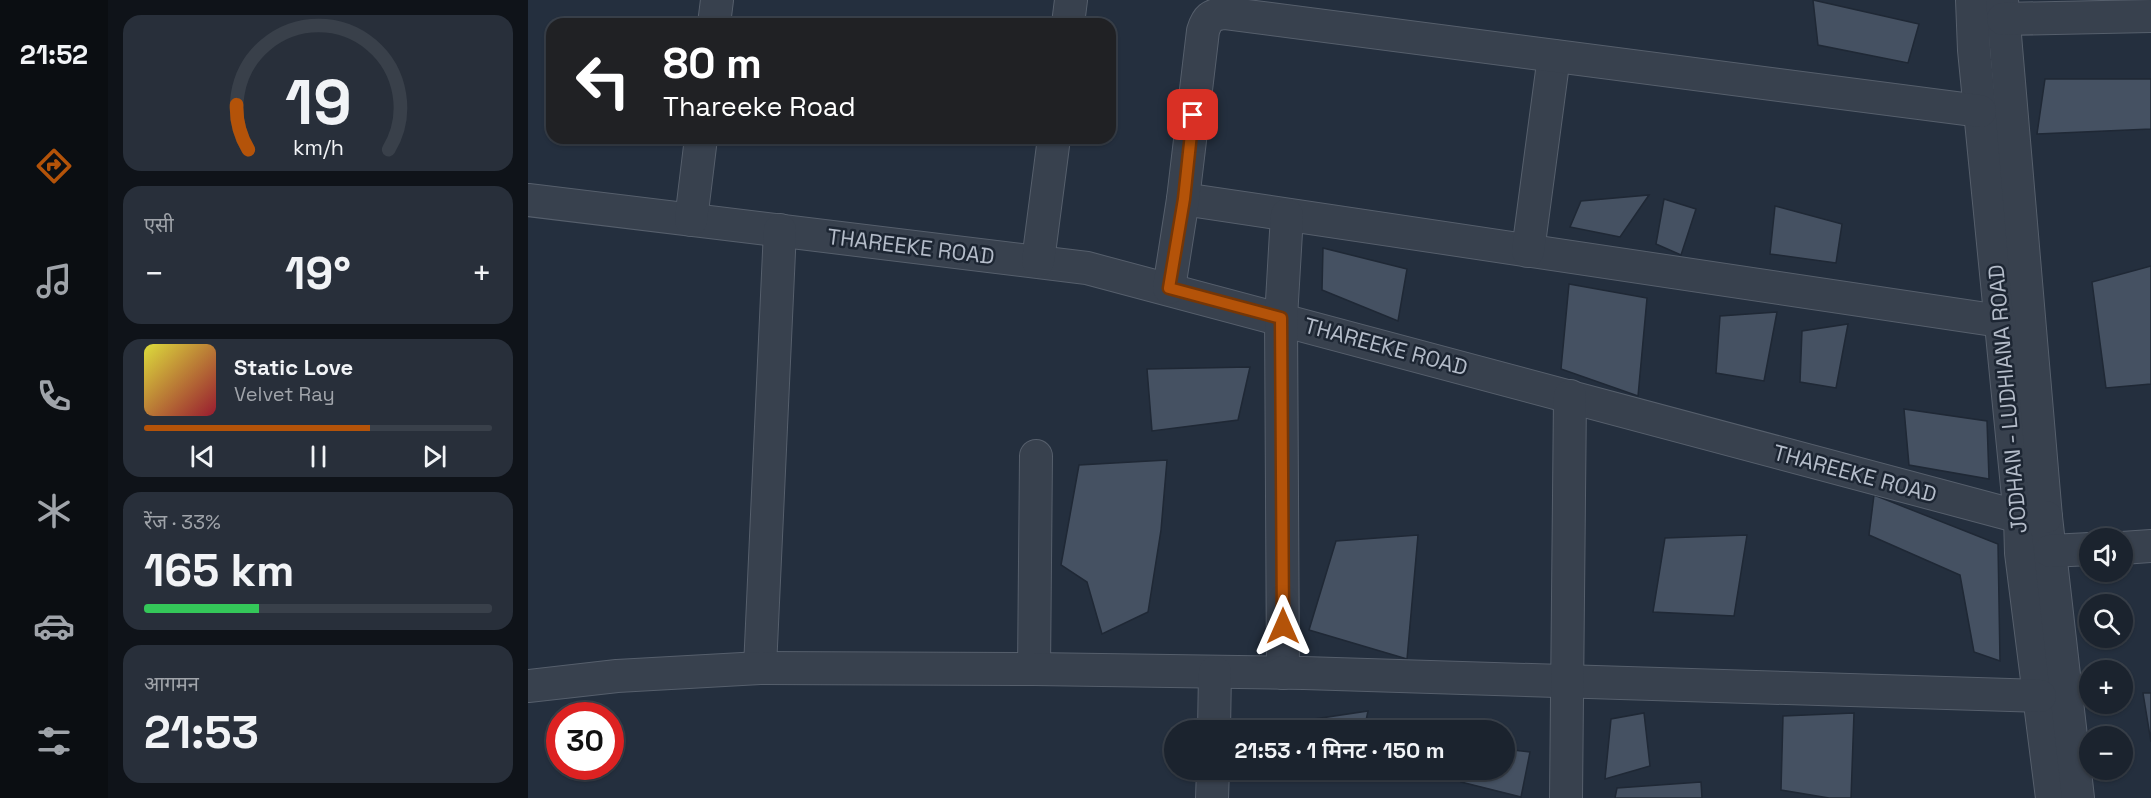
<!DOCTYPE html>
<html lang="hi">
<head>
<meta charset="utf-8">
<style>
  body { margin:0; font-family:"Space Grotesk","Noto Sans Devanagari",sans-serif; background:#282f3a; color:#f1f3f6; height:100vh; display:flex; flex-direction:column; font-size:22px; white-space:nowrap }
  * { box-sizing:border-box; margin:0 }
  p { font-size:20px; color:#a0a4aa }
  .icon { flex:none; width:33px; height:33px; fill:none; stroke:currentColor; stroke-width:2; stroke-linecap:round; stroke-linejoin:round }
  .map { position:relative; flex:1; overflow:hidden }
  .side { display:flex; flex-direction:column; gap:15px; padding:15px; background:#0f1319; width:420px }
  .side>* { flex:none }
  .hud { position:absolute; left:18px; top:18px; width:570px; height:126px; border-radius:18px; box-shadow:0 2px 4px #0004,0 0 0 2px #39404a; background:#202124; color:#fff; overflow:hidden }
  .controls { position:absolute; left:1551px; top:528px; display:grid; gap:12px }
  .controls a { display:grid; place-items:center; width:54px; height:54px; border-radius:50%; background:#1b232e; box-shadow:0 2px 4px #0004,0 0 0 2px #39404a; font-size:30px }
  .speed { position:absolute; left:18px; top:702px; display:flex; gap:12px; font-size:30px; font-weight:700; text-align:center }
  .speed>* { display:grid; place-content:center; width:78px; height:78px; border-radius:50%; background:#1b232e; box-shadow:0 2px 4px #0004,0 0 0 2px #39404a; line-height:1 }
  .speed .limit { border:9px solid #d22; background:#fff; color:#111 }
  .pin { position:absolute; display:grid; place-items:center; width:51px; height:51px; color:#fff; margin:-26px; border-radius:12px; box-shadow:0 3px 9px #0006 }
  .me { position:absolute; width:66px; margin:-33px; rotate:0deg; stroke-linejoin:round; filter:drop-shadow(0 0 4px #0008) }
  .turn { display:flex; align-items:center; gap:21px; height:126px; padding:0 18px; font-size:27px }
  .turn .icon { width:78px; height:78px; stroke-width:2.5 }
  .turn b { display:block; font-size:42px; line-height:51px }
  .big { font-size:45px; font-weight:600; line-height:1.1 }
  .side .widget { flex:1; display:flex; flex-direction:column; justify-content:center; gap:9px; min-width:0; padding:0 21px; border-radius:18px; background:#282f3a }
  .side .dial { align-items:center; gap:0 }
  .dial svg { height:156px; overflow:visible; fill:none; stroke:#39404a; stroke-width:7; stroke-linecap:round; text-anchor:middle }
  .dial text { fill:#f1f3f6; stroke:none }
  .song { display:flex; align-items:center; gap:18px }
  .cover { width:72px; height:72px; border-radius:9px; background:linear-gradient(135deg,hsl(60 70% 55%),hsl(350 70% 35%)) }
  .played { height:6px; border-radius:3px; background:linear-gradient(90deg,#b45309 65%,#39404a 65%) }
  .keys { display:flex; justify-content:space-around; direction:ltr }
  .heat { display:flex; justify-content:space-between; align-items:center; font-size:33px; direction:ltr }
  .charge { height:9px; border-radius:4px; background:linear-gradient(90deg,#34c759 33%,#39404a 0) }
  .trip { position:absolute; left:636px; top:720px; width:351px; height:60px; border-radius:30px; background:#1b232e; box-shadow:0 2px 4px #0004,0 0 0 2px #39404a; font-weight:600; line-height:60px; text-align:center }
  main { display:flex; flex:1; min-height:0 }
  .dock { display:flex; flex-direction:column; width:108px; justify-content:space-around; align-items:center; background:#0b0e12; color:#a0a4aa }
  .dock .icon { width:42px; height:42px }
  .dock .active { color:#b45309 }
  .dock b { font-size:27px; color:#f1f3f6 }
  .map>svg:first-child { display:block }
  .building { fill:#455162; stroke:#1f2835; stroke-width:1.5 }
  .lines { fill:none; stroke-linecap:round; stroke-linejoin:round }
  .minor-casing { stroke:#565f6c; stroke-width:34 }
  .minor { stroke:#38414e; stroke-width:32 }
  .route-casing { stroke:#753606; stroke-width:15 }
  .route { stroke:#b45309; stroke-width:10 }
  .labels { text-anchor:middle; stroke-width:5; stroke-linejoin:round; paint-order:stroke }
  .street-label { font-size:22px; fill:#b4bcc9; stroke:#1d2633 }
</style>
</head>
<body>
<main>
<nav class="dock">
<b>21:52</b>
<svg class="icon active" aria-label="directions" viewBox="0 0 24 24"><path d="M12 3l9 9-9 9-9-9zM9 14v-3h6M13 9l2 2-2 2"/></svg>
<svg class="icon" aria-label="music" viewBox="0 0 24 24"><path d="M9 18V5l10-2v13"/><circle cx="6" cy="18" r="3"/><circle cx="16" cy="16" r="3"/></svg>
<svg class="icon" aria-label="phone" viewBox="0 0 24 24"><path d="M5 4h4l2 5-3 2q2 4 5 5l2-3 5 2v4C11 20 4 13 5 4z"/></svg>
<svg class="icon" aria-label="climate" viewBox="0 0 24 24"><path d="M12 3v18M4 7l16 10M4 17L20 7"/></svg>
<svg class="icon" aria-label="car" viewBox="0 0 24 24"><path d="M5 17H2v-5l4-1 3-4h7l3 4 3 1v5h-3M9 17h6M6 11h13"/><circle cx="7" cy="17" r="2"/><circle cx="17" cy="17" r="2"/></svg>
<svg class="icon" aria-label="filters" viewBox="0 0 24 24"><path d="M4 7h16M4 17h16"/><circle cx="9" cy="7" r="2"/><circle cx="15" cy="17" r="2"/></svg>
</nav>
<section class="side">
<div class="widget dial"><svg viewBox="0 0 100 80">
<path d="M14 69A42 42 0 1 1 86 69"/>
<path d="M14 69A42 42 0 0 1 8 46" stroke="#b45309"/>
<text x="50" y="56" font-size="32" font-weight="700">19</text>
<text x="50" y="72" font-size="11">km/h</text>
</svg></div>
<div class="widget"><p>एसी</p>
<div class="heat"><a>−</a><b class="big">19°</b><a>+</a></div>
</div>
<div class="widget">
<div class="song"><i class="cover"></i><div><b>Static Love</b><p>Velvet Ray</p></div></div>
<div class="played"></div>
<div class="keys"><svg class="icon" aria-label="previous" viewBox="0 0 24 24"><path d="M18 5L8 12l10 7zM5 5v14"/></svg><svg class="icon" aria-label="pause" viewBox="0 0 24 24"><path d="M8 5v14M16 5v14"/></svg><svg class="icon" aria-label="next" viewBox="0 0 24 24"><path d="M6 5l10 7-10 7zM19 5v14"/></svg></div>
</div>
<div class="widget"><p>रेंज · 33%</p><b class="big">165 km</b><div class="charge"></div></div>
<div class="widget"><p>आगमन</p><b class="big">21:53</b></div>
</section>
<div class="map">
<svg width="1623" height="798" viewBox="0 0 1623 798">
  <rect width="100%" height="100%" fill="#242f3e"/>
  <g class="building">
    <polygon points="1285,0 1391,24 1380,63 1290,45"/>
    <polygon points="1517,79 1623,79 1623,129 1509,134"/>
    <polygon points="1121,195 1092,237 1042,227 1053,201"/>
    <polygon points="1136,199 1168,209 1153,255 1128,244"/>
    <polygon points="1247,206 1314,224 1308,263 1242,254"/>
    <polygon points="795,248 879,269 870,321 794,290"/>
    <polygon points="1623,266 1623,384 1578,388 1564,282"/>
    <polygon points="1041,284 1119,298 1110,396 1033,369"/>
    <polygon points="1249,312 1236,381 1188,373 1192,316"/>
    <polygon points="1320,324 1308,388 1272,382 1274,331"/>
    <polygon points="722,367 710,420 624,431 619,369"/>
    <polygon points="1376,409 1459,421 1461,479 1381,465"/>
    <polygon points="639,460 633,530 620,612 574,634 559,582 533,565 551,465"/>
    <polygon points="1346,495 1470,544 1472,661 1446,652 1432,575 1341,535"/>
    <polygon points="890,535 879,659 781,630 808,541"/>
    <polygon points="1219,535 1206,616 1125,612 1137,538"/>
    <polygon points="1615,693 1623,693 1623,742"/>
    <polygon points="840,711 836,730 760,730 760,723"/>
    <polygon points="1116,713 1122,766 1077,779 1083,719"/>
    <polygon points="1326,713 1323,798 1301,798 1253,790 1255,716"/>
    <polygon points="976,749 1002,752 993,797 933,782 935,770 976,770"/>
    <polygon points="761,770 792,770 761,775"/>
    <polygon points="1173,782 1174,798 1087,798 1089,788"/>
  </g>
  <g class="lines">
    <g class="minor-casing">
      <g id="minor">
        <polyline points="1444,0 1446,50 1492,517 1493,553 1524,798"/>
        <polyline points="1474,0 1518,517 1550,798"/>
        <polyline points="1475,19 1623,16"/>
        <polyline points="186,24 189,0"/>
        <polyline points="540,24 543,0"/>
        <polyline points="655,199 1472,321"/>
        <polyline points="0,200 559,268 1492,517 1518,517"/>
        <polyline points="163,220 173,138"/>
        <polyline points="1000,251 1026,56"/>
        <polyline points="510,261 526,138"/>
        <path d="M641,288L655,199L675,31C679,18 683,15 696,13L1452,111"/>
        <polyline points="1594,548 1623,546"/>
        <polyline points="1522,551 1562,549"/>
        <polyline points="232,668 252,230"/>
        <polyline points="506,669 508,456"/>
        <polyline points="755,673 753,318 759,215"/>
        <polyline points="0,686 89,676 232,668 506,669 776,673 1512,696"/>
        <polyline points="686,730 687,672"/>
        <polyline points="684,798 685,770"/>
        <polyline points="1038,798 1042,396"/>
      </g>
    </g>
    <use href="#minor" class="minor"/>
  </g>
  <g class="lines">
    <g class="route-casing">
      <polyline id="route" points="665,115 656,199 641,288 753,318 755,626"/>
    </g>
    <use href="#route" class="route"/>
  </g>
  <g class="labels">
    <g class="street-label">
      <text transform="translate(383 246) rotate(7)" y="8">THAREEKE ROAD</text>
      <text transform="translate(858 346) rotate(15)" y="8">THAREEKE ROAD</text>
      <text transform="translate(1479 399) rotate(-95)" y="8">JODHAN - LUDHIANA ROAD</text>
      <text transform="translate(1327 473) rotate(15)" y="8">THAREEKE ROAD</text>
    </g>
  </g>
</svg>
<div class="controls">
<a><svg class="icon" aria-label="sound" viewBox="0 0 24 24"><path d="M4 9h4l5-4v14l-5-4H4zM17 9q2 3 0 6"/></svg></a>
<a><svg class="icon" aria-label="search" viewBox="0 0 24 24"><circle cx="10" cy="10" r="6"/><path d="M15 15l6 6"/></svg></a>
<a>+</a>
<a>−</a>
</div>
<div class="speed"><div class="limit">30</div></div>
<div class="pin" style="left:665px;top:115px;background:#d93025"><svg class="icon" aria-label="arrive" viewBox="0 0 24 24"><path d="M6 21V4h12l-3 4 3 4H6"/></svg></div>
<svg class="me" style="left:755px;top:626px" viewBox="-20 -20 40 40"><path d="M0-17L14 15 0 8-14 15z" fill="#b45309" stroke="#fff" stroke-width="4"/></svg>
<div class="trip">21:53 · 1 मिनट · 150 m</div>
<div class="hud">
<div class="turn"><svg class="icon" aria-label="left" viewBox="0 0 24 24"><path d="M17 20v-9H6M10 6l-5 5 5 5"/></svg><div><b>80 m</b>Thareeke Road</div></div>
</div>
</div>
</main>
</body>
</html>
